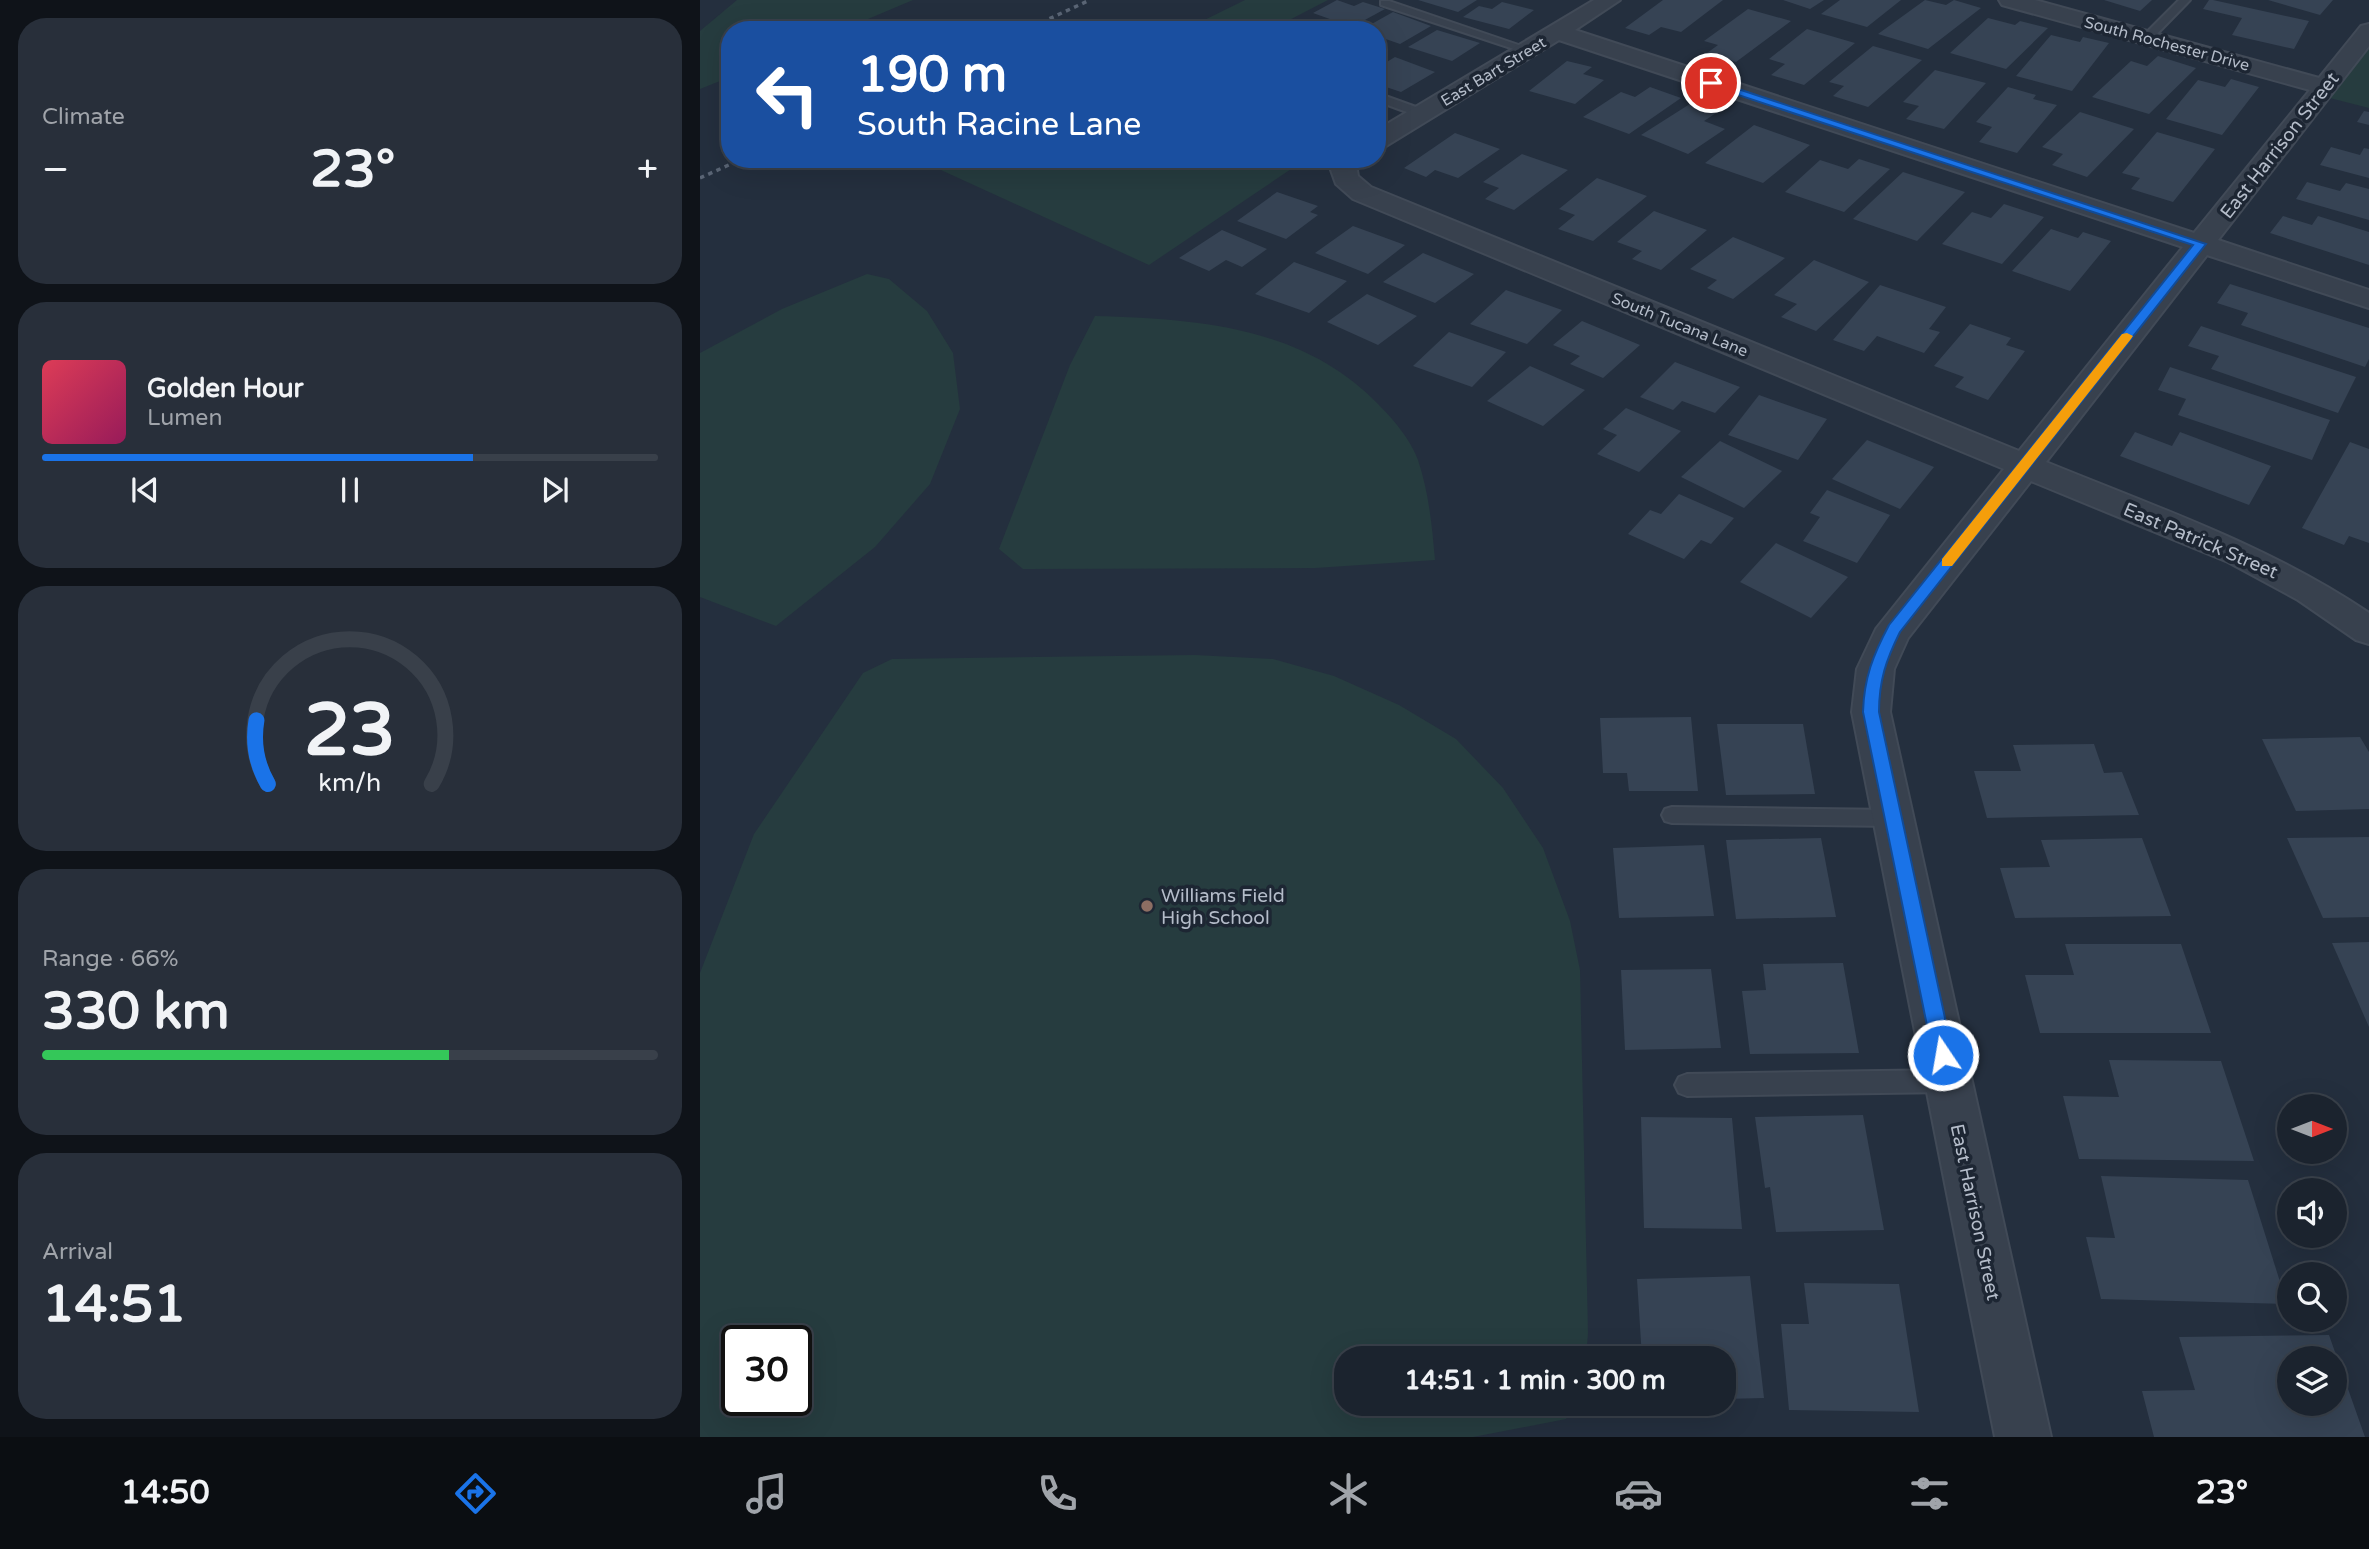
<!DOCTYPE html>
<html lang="en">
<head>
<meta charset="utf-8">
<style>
  body { margin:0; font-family:"Varela Round",sans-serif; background:#282f3a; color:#f1f3f6; height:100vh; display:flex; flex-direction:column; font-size:26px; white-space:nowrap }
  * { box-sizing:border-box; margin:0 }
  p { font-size:23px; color:#a0a4aa }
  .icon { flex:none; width:38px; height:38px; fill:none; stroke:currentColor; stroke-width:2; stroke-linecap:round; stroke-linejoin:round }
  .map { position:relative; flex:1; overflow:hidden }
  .details { display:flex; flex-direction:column; gap:18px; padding:18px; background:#0f1319; width:700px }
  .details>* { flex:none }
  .guide { position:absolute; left:21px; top:21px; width:665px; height:147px; border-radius:28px; box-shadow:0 7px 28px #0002,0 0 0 2px #39404a; background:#1a4fa0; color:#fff; overflow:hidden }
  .needle { width:46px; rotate:90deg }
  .buttons { position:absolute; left:1577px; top:1094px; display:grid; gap:14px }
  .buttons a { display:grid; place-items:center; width:70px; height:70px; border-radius:50%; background:#1b232e; box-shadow:0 7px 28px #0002,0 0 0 2px #39404a; font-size:35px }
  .speed { position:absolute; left:21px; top:1325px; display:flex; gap:14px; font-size:35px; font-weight:700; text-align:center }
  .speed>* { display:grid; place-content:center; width:91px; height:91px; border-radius:50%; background:#1b232e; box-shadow:0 7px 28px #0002,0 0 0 2px #39404a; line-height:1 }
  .speed .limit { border:4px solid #111; border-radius:10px; background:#fff; color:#111 }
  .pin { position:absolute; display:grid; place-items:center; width:60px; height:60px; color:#fff; margin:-30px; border:4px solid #fff; border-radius:50%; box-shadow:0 2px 7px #0007 }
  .me { position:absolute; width:77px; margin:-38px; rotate:348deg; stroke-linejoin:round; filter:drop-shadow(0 0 5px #0008) }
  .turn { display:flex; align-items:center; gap:24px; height:147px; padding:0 21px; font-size:32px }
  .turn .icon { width:91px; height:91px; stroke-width:2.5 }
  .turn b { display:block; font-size:49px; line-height:60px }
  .big { font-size:52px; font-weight:700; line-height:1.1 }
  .details .tile { flex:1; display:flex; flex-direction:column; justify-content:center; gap:10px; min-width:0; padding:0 24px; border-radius:28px; background:#282f3a }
  .details .dial { align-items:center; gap:0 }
  .dial svg { height:182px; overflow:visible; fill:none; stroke:#39404a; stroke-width:7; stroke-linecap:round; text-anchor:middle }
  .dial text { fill:#f1f3f6; stroke:none }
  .song { display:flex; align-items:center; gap:21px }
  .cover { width:84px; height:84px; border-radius:10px; background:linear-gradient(135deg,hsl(350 70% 55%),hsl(330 70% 35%)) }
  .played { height:7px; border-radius:4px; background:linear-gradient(90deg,#1a73e8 70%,#39404a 70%) }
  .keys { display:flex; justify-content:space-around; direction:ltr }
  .heat { display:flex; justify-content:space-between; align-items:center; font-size:38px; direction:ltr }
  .charge { height:10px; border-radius:5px; background:linear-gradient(90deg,#34c759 66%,#39404a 0) }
  .trip { position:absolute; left:634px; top:1346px; width:402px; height:70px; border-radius:28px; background:#1b232e; box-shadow:0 7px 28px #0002,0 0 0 2px #39404a; font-weight:700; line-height:70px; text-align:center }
  .tab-bar { display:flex; height:112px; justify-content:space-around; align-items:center; background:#0b0e12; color:#a0a4aa }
  .tab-bar .icon { width:49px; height:49px }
  .tab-bar .current { color:#1a73e8 }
  .tab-bar b { font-size:32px; color:#f1f3f6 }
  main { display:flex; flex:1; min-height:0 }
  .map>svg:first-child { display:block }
  .green { fill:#263c3f; fill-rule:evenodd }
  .building { fill:#364354; fill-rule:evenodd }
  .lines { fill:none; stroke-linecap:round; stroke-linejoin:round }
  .lane-casing { stroke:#414a57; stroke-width:4 }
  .street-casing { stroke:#414a57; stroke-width:4 }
  .lane { fill:#38414e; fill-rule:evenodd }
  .street { fill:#38414e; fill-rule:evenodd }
  .rail { stroke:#5a6575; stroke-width:3.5; stroke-dasharray:4.5 4.5; stroke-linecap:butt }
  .route { fill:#1a73e8; stroke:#114b97; stroke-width:2 }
  .slow { fill:#f59e0b }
  .education-dot { fill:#8d6e63; stroke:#1d2633; stroke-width:2.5 }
  .labels { text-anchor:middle; stroke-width:7; stroke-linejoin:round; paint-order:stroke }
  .far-street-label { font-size:16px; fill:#b4bcc9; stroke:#1d2633 }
  .street-label { font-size:19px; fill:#b4bcc9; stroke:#1d2633 }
  .poi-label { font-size:19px; fill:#b4bcc9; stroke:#1d2633; text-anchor:start }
</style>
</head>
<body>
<main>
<section class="details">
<div class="tile"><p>Climate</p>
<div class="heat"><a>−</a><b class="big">23°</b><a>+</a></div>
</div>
<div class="tile">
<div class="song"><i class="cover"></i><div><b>Golden Hour</b><p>Lumen</p></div></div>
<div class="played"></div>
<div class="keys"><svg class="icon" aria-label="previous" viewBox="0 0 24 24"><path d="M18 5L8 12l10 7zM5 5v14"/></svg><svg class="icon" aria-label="pause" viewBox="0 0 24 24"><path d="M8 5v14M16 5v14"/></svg><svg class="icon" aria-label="next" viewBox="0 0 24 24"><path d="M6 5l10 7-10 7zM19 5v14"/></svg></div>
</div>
<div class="tile dial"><svg viewBox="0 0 100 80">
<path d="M14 69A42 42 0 1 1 86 69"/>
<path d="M14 69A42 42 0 0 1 9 41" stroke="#1a73e8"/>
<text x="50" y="56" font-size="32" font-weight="700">23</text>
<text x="50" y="72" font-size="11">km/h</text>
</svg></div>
<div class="tile"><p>Range · 66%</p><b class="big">330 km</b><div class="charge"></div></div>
<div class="tile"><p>Arrival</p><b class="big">14:51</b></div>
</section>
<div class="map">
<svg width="1669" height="1437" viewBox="0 0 1669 1437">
  <rect width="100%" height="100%" fill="#242f3e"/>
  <g class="green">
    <polygon points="37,0 213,0 142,30 30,30 30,77 0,89 0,31"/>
    <polygon points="545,0 628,0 570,30 484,30"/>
    <polygon points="1669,31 1669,108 1618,95"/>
    <polygon points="606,159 449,265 219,160 220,159"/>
    <polygon points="167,274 189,279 227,311 253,353 260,409 230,484 175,547 76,626 0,597 0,353 82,309"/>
    <path d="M395,316C497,319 602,326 678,404C693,419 711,440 718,460C729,493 732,526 735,560L615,568L323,569L299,549L370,365Z"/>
    <path d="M495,655L573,659L634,676L699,705L756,739L803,788L843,848L870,921L880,970L888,1333L886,1358H646V1404H877L866,1419L773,1437H0V973L54,834L163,673L192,659ZM96,1340V1400H37V1340Z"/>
  </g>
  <g class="building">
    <polygon points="637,0 654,6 663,2 685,9 652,27 613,13"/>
    <polygon points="718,0 777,0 758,12"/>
    <polygon points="963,0 1023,0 981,32 961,27 949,35 925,28"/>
    <polygon points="1083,0 1124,0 1110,9"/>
    <polygon points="1140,0 1201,0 1167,27 1121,14"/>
    <polygon points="1225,0 1246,5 1254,0 1281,8 1228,49 1178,34"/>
    <polygon points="1404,0 1452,0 1440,11"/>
    <polygon points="1509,0 1513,0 1609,21 1594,49 1532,35 1542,18 1503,9"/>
    <polygon points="1568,0 1633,0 1620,15"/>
    <polygon points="802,2 834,10 809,29 763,17 779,6 792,9"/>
    <polygon points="1048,9 1091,21 1036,62 1007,53 1018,45 1004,41"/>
    <polygon points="693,12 731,26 700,44 677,36 677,30 661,30"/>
    <polygon points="1288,18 1315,25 1320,21 1348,28 1306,69 1250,53"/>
    <polygon points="1107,29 1155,43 1104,85 1071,75 1085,64 1069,59"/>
    <polygon points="737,30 780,43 752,61 708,47"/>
    <polygon points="1351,35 1380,42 1383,37 1409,43 1372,91 1316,76"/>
    <polygon points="1173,46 1222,60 1168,107 1133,96 1144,86 1129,82"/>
    <polygon points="1458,56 1496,68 1449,114 1392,97 1431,61 1447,66"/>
    <polygon points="695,57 735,72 701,92 677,84 677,68"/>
    <polygon points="867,61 892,67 883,74 904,80 875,104 829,91"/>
    <polygon points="1235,70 1286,83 1244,129 1206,119 1219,106 1203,102"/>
    <polygon points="1531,79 1559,87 1522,135 1466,119 1498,80 1525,87"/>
    <polygon points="950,87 981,98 929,134 883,117 921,92 935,97"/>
    <polygon points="1308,87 1336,95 1333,99 1357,105 1317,153 1279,142 1292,127 1276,122"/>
    <polygon points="993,102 1019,111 1004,121 1025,129 988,154 941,135"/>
    <polygon points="1664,111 1669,112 1669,125 1657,122"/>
    <polygon points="1380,112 1434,129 1387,177 1352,165 1363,154 1342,147"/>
    <polygon points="1054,125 1110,145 1063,183 1005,163"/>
    <polygon points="1457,132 1515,149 1473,202 1431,189 1440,178 1422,173"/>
    <polygon points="755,133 800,149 758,178 735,170 726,177 704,168"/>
    <polygon points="1631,147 1660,155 1664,148 1669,149 1669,178 1620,165"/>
    <polygon points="822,154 868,170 814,210 785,199 799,188 783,182"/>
    <polygon points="1159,159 1190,169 1144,212 1085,192 1120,160 1148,169"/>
    <polygon points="1203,172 1265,192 1217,241 1153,219"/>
    <polygon points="897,178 947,196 893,241 858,229 875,215 859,209"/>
    <polygon points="1607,182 1640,191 1646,183 1669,189 1669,220 1596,199"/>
    <polygon points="577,192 618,206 610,212 618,215 586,239 537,221"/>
    <polygon points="1304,204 1344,217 1302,264 1242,244 1272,212 1291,218"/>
    <polygon points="954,211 1007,230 961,270 932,259 942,251 917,242"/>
    <polygon points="1583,216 1612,225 1618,216 1669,232 1669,265 1570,233"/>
    <polygon points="653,226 705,245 668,274 615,253"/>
    <polygon points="1351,229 1378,238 1383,232 1411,241 1370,291 1312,271"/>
    <polygon points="522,230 567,249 542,267 526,260 509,271 479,258"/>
    <polygon points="1033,237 1085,258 1033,299 1007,288 1017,280 990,269"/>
    <polygon points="723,253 774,274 735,303 683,282"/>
    <polygon points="1114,260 1169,282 1116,331 1081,317 1097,304 1074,295"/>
    <polygon points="594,262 647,281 609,313 555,294"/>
    <polygon points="1530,284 1669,328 1669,359 1665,367 1541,325 1548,313 1517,303"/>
    <polygon points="1180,285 1246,307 1229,329 1240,332 1224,353 1177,336 1164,351 1133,340"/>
    <polygon points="806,290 862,310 827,344 770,324"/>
    <polygon points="667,294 717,316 678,345 627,322"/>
    <polygon points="882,321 940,345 903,378 870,364 880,356 853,345"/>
    <polygon points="1270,324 1311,338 1306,345 1325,351 1288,400 1255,387 1264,377 1234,366"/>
    <polygon points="1501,326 1656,377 1638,413 1511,369 1519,356 1488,346"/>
    <polygon points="749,332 806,352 772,387 713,366"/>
    <polygon points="975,362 1040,387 1015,413 982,401 973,410 940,397"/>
    <polygon points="830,366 885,390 843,426 787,401"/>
    <polygon points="1470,367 1630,420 1612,460 1478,415 1486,399 1458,390"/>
    <polygon points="1059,395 1127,419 1098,460 1028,435"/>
    <polygon points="926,408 981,431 939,472 897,454 917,435 903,429"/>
    <polygon points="1435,432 1472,446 1480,432 1571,466 1549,505 1420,456"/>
    <polygon points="1167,440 1234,467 1200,509 1132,479"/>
    <polygon points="1020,441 1082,471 1044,508 981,477"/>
    <polygon points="1650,442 1669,449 1669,543 1649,536 1644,545 1602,528"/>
    <polygon points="1127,490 1190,515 1157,563 1103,541 1120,517 1110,513"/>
    <polygon points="979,494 1034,518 1011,544 1001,540 984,559 928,534 950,510 961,514"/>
    <polygon points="1076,543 1148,577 1111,618 1040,582"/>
    <polygon points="991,717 998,791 929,791 927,773 903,773 900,718"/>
    <polygon points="1017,724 1103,724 1115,794 1026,795"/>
    <polygon points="1660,737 1669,752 1669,809 1596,811 1562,739"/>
    <polygon points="1394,744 1404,773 1422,772 1439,815 1287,818 1274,771 1321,771 1313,745"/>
    <polygon points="1669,837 1669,917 1623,918 1587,838"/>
    <polygon points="1121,838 1136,917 1036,919 1026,840"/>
    <polygon points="1442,838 1471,916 1315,918 1300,868 1350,867 1341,840"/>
    <polygon points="1004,845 1014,916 919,918 913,848"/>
    <polygon points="1669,942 1669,1027 1632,943"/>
    <polygon points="1365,944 1481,944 1511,1033 1340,1033 1325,975 1374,975"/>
    <polygon points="1143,963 1159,1053 1050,1054 1042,991 1066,990 1063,964"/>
    <polygon points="1011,969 1021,1048 925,1050 921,970"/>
    <polygon points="1409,1060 1521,1061 1554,1161 1379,1159 1363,1096 1419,1097"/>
    <polygon points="1163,1115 1184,1230 1076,1232 1070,1187 1065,1188 1055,1117"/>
    <polygon points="941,1117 1032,1118 1042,1229 944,1228"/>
    <polygon points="1401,1176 1548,1180 1587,1304 1401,1299 1386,1237 1415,1238"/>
    <polygon points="1050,1276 1064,1398 1024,1399 1024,1358 942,1358 937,1279"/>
    <polygon points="1104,1283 1199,1284 1219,1412 1089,1410 1081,1324 1109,1324"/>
    <path d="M1629,1335L1665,1437H1454L1442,1391L1495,1390L1479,1337ZM1589,1358H1634V1404H1589Z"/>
  </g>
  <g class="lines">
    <g class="lane-casing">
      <g id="lane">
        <polygon points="1479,0 1490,0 1451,40 1443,40 1443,36"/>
        <polygon points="681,1 689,1 833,50 823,52 681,5"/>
        <polygon points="677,93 727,111 729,114 723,118 677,101"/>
        <polygon points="972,807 1193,810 1200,812 1203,818 1200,824 1193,826 972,823 965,821 962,815 965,809"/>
        <polygon points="1249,1070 1257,1073 1261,1081 1257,1089 1249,1092 987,1096 979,1093 975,1085 979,1077 987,1074"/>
      </g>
    </g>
    <g class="street-casing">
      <path id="street" d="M894,0H920L875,30L1494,233L1610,90L1302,5L1299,0H1335L1619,78L1661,26L1669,24V46L1518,240L1669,290V308L1507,255L1346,462C1456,507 1570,546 1669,613V644L1656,640L1598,600L1528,562L1331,481L1208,638L1194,669L1190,712L1351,1437H1295L1152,712L1157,669L1176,629L1304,469L653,199L636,184L631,170L637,159H663L657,170L658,176L671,187L1319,451L1483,247L859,40L686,146L677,148V130Z"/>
    </g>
    <use href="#lane" class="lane"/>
    <use href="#street" class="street"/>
    <g class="rail">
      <polyline points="325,30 390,0"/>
      <polyline points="0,178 42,159"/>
    </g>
  </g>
  <path class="route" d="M1011,80L1506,244L1200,632C1186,660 1179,681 1179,712L1253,1055L1250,1061L1243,1064L1236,1061L1233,1055L1163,712C1164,678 1173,655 1189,625L1493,245L1008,85Z"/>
  <polygon class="slow" points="1427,333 1433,336 1431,339 1252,566 1242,566 1242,559 1422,334"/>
  <circle class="education-dot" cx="447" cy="906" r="7"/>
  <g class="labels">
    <g class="far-street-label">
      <text transform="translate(1467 43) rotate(15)" y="6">South Rochester Drive</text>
      <text transform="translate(793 71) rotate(-31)" y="6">East Bart Street</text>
      <text transform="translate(980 324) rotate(22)" y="6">South Tucana Lane</text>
    </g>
    <g class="street-label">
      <text transform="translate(1579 145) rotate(-52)" y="7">East Harrison Street</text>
      <text transform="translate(1501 540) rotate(23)" y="7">East Patrick Street</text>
      <text transform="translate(1276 1212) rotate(78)" y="7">East Harrison Street</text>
    </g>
    <g class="poi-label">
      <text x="461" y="902">Williams Field<tspan x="461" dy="22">High School</tspan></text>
    </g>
  </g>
</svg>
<div class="buttons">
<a><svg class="needle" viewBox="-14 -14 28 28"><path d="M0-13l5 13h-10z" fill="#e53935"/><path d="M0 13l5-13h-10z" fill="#a0a4aa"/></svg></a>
<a><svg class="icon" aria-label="sound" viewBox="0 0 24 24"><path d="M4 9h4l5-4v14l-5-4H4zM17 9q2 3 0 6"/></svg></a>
<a><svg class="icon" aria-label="search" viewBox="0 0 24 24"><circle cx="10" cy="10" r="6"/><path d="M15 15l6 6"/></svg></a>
<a><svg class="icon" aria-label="layers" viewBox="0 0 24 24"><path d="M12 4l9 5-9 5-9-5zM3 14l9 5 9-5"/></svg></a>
</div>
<div class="speed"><div class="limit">30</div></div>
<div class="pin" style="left:1011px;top:83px;background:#d93025"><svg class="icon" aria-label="arrive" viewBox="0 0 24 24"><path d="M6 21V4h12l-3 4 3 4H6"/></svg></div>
<svg class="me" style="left:1243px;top:1055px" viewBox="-20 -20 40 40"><circle r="17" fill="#1a73e8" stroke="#fff" stroke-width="3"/><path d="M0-11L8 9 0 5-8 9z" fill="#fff"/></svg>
<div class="trip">14:51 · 1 min · 300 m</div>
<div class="guide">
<div class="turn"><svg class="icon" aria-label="left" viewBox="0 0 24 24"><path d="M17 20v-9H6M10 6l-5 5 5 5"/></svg><div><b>190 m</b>South Racine Lane</div></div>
</div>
</div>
</main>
<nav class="tab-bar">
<b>14:50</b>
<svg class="icon current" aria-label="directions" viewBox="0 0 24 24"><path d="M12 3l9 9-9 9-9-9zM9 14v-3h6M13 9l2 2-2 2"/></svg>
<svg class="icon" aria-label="music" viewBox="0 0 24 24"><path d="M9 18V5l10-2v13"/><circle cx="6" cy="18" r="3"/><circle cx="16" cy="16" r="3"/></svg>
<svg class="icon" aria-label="phone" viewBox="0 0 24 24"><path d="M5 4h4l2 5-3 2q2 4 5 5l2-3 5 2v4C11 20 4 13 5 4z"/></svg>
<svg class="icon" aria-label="climate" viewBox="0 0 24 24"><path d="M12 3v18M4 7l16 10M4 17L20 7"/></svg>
<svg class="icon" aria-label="car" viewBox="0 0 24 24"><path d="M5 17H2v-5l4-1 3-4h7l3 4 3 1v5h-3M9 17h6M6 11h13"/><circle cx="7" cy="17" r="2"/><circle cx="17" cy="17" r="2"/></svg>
<svg class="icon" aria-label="filters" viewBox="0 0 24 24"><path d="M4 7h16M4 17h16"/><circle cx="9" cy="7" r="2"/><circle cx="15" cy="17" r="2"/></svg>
<b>23°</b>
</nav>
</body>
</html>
